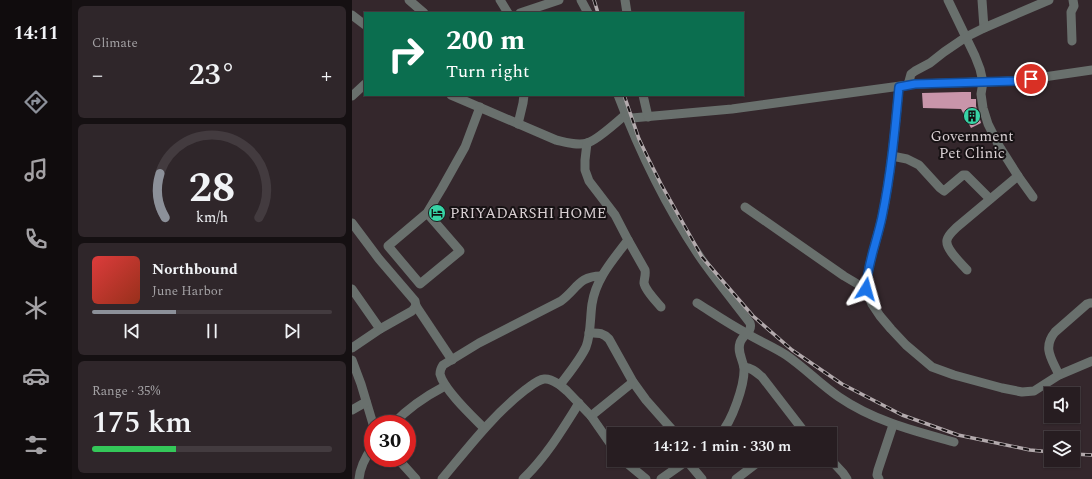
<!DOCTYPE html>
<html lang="en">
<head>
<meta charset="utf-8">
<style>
  body { margin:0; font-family:Spectral,serif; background:#2f262a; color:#f1f3f6; height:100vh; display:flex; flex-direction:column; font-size:15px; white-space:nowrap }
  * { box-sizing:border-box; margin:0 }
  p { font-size:13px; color:#a4a2a5 }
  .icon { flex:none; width:22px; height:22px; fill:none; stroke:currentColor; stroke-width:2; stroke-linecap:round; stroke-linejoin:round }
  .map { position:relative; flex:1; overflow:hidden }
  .details { display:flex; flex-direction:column; gap:6px; padding:6px; background:#151012; width:280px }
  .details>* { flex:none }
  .banner { position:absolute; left:12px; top:12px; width:380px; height:84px; border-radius:0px; box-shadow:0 1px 3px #0004,0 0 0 1px #433b3f; background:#0b6e4f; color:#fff; overflow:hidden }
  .controls { position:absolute; left:692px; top:387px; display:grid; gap:8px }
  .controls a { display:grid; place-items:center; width:36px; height:36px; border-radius:0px; background:#271d21; box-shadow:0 1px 3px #0004,0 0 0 1px #433b3f; font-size:20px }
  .speed { position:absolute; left:12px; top:415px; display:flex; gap:8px; font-size:20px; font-weight:700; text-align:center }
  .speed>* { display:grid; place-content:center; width:52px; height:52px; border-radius:50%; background:#271d21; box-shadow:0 1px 3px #0004,0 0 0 1px #433b3f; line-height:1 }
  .speed .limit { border:6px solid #d22; background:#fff; color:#111 }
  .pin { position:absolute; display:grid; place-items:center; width:34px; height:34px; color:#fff; margin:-17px; border:2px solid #fff; border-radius:50%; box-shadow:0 1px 4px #0007 }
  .me { position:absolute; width:44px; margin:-22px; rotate:8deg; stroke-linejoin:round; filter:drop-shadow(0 0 3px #0008) }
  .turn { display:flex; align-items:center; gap:14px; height:84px; padding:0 16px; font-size:18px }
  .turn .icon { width:52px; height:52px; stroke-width:2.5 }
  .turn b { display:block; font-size:28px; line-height:34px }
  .big { font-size:30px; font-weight:600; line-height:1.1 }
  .details .widget { flex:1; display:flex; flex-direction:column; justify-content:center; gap:6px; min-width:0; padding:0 14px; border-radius:6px; background:#2f262a }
  .details .dial { align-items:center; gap:0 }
  .dial svg { height:104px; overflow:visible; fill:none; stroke:#433b3f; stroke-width:7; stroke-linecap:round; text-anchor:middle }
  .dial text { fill:#f1f3f6; stroke:none }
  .song { display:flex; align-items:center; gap:12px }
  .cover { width:48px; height:48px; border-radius:6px; background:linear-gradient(135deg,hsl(0 70% 55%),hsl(10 70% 35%)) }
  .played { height:4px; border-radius:2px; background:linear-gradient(90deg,#8c9099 35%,#433b3f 35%) }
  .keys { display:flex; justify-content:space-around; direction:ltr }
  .heat { display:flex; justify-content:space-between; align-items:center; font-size:22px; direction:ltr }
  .charge { height:6px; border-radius:3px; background:linear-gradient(90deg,#34c759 35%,#433b3f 0) }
  .trip { position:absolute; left:255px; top:427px; width:230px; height:40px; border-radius:0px; background:#271d21; box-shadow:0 1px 3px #0004,0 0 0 1px #433b3f; font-weight:600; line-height:40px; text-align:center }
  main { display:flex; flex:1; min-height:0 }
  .tabs { display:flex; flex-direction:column; width:72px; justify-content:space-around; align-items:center; background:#100c0d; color:#a4a2a5 }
  .tabs .icon { width:28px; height:28px }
  .tabs .current { color:#8c9099 }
  .tabs b { font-size:18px; color:#f1f3f6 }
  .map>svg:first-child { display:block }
  .building { fill:#c995aa }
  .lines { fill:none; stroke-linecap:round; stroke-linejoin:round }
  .minor { stroke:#69706d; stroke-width:9 }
  .rail-casing { stroke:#b3aaad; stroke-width:3.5 }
  .rail { stroke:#171214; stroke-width:2; stroke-dasharray:6; stroke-linecap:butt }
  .route-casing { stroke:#114b97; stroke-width:10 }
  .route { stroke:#1a73e8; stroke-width:7 }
  .labels { text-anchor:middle; stroke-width:4; stroke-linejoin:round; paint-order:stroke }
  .poi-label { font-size:15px; fill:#d9d0d3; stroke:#171214 }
</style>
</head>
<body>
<main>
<nav class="tabs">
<b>14:11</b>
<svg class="icon current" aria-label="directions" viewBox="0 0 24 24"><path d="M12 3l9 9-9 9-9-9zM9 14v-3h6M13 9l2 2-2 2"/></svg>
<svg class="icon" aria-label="music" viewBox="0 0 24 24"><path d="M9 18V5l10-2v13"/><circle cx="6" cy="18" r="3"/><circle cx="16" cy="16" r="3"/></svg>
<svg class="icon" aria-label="phone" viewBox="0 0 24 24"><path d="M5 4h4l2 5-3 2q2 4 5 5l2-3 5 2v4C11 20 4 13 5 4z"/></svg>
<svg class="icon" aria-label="climate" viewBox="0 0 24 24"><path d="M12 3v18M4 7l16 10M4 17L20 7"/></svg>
<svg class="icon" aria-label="car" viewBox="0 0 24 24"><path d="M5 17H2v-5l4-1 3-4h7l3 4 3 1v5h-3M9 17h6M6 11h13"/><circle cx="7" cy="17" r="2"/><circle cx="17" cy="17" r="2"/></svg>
<svg class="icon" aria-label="filters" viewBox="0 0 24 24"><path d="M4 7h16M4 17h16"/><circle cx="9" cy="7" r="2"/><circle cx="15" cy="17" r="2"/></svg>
</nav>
<section class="details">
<div class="widget"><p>Climate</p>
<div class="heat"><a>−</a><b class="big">23°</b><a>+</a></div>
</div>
<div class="widget dial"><svg viewBox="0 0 100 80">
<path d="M14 69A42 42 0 1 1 86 69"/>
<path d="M14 69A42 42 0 0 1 10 35" stroke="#8c9099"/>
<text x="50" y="56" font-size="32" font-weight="700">28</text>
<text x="50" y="72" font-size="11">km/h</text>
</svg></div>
<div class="widget">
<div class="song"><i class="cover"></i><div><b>Northbound</b><p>June Harbor</p></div></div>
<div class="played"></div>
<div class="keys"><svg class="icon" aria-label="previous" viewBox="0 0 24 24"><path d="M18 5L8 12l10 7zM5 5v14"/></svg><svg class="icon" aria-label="pause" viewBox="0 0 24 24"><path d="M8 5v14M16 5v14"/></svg><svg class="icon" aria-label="next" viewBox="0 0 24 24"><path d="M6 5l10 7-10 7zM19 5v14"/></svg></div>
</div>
<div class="widget"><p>Range · 35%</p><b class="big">175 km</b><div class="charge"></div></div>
</section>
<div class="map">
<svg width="740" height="479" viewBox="0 0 740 479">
  <rect width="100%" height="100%" fill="#34272c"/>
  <polygon class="building" points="610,92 619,92 619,99 624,99 624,106 629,123 619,128 609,109 571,108 570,93"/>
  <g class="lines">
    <g class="minor">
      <polyline points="57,0 72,13"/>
      <polyline points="148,0 156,13"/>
      <polyline points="229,0 236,13"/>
      <polyline points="273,0 275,13"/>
      <polyline points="596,0 623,56 628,69 631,82 629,94 631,108 636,124 647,146 666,176 681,197"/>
      <polyline points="630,0 632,28"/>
      <polyline points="168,13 207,0"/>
      <polyline points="0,15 13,25"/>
      <polyline points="720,41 719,12 722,6 721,0"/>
      <polyline points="556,85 559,74 563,71 578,63 592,52 614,37 632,28 697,0"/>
      <path d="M99,95L204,140C213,142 225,146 235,143C244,141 265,122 273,115L280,118L380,109L563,84L664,81L740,70"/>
      <path d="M266,95C288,153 315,209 350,260C365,281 382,302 398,323C401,332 390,335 388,343C385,352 391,360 392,368C393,384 380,422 368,434"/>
      <polyline points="291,95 296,117"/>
      <polyline points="0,96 13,84"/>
      <polyline points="166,124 171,103 172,95"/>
      <path d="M235,143L233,160V170L237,181L263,215L276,240C261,260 244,278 240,304C238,318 239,334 234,347C228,360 217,373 208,385L215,391L239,416L262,449"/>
      <polyline points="540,156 555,159 567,165 588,188 592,191 611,175 614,175 638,199"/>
      <polyline points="393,207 492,276 514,289 520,304 528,316 539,329 554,345 580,367 602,375 650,388 670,392 682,391 707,375 740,361"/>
      <polyline points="75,213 36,246 68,284 108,251 75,213 90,188 113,147 128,107"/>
      <polyline points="0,223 27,259 63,301 64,306 60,311 28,329 0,348"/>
      <path d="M276,240L293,270C294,275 292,279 292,283C293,290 304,301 309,307"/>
      <path d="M615,270C609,263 593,249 595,240C596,235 601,231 605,227L666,176"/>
      <polyline points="0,289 28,329"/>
      <path d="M514,289C515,265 525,241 530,217C539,174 543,130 547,87"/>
      <path d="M345,303C361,313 377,324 394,333C407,341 422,347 434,355C453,368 468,384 487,397C522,421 562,431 602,442"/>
      <polyline points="64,306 100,360"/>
      <path d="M237,333C246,333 250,332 257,339L281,382L294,400L324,434"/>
      <polyline points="0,360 9,384 21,424"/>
      <path d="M392,367C400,368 404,372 410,377L454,434"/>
      <path d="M707,375C700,359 690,348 703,332L735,304L738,303H740"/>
      <polyline points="0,410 14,402"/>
      <polyline points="239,416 281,382"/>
      <path d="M41,424C56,408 74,396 93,386"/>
      <path d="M132,428C120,416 92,390 88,374C88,370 89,368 91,365L127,343L209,301C225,289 227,276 249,276"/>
      <polyline points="45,458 64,479"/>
      <polyline points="478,459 491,473 495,479"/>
      <polyline points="271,460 294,479"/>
      <polyline points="335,461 350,479"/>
      <path d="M7,479C8,466 14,456 21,446"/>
      <path d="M90,479C116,448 141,415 173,390C179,386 185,380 192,379C198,378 203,382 208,385"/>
      <path d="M171,479C194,457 210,430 227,403"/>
      <polyline points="309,479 336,460"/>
      <polyline points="384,479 409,460"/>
      <polyline points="527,479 525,475 526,470 541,425"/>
    </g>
    <g class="rail-casing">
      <g id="rail">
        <polyline points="242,0 246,13"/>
        <polyline points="272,95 287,139 296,158 309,184 350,257 401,316 440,350 490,384 550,415 606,435 678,450 699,452"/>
        <polyline points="721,454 740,455"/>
      </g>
    </g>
    <use href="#rail" class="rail"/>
  </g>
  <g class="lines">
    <g class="route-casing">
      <path id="route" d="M514,289C515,265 525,241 530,217C539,174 543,130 547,87L563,84L664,81L679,79"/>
    </g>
    <use href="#route" class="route"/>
  </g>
  <defs>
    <g id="building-disc" transform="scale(0.9)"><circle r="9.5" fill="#37d4a6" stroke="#171214"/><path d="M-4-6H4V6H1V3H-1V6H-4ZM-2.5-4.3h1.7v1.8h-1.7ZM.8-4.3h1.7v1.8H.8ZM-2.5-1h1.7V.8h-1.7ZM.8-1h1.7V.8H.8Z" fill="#111"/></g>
    <g id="hotel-disc" transform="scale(0.9)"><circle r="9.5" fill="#37d4a6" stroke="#171214"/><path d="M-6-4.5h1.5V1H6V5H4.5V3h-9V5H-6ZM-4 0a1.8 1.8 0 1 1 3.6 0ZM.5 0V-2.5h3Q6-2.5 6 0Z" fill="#111"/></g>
  </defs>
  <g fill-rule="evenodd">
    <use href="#building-disc" x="620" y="116"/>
    <use href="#hotel-disc" x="85" y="213"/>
  </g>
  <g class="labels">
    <g class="poi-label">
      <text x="620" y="141">Government<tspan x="620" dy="17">Pet Clinic</tspan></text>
      <text x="98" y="218" text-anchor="start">PRIYADARSHI HOME</text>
    </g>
  </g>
</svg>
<div class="controls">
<a><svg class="icon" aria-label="sound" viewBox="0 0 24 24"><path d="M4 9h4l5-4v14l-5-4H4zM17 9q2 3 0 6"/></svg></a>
<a><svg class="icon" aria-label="layers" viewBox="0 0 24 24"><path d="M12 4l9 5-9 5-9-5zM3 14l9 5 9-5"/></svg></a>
</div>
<div class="speed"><div class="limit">30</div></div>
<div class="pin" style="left:679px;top:79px;background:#d93025"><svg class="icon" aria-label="arrive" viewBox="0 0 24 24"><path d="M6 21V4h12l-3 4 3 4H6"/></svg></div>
<svg class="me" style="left:514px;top:289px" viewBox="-20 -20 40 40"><path d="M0-17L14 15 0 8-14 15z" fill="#1a73e8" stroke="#fff" stroke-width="4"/></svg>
<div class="trip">14:12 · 1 min · 330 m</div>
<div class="banner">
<div class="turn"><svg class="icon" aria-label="right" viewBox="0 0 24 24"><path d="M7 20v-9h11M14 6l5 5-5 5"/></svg><div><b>200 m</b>Turn right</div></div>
</div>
</div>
</main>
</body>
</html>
